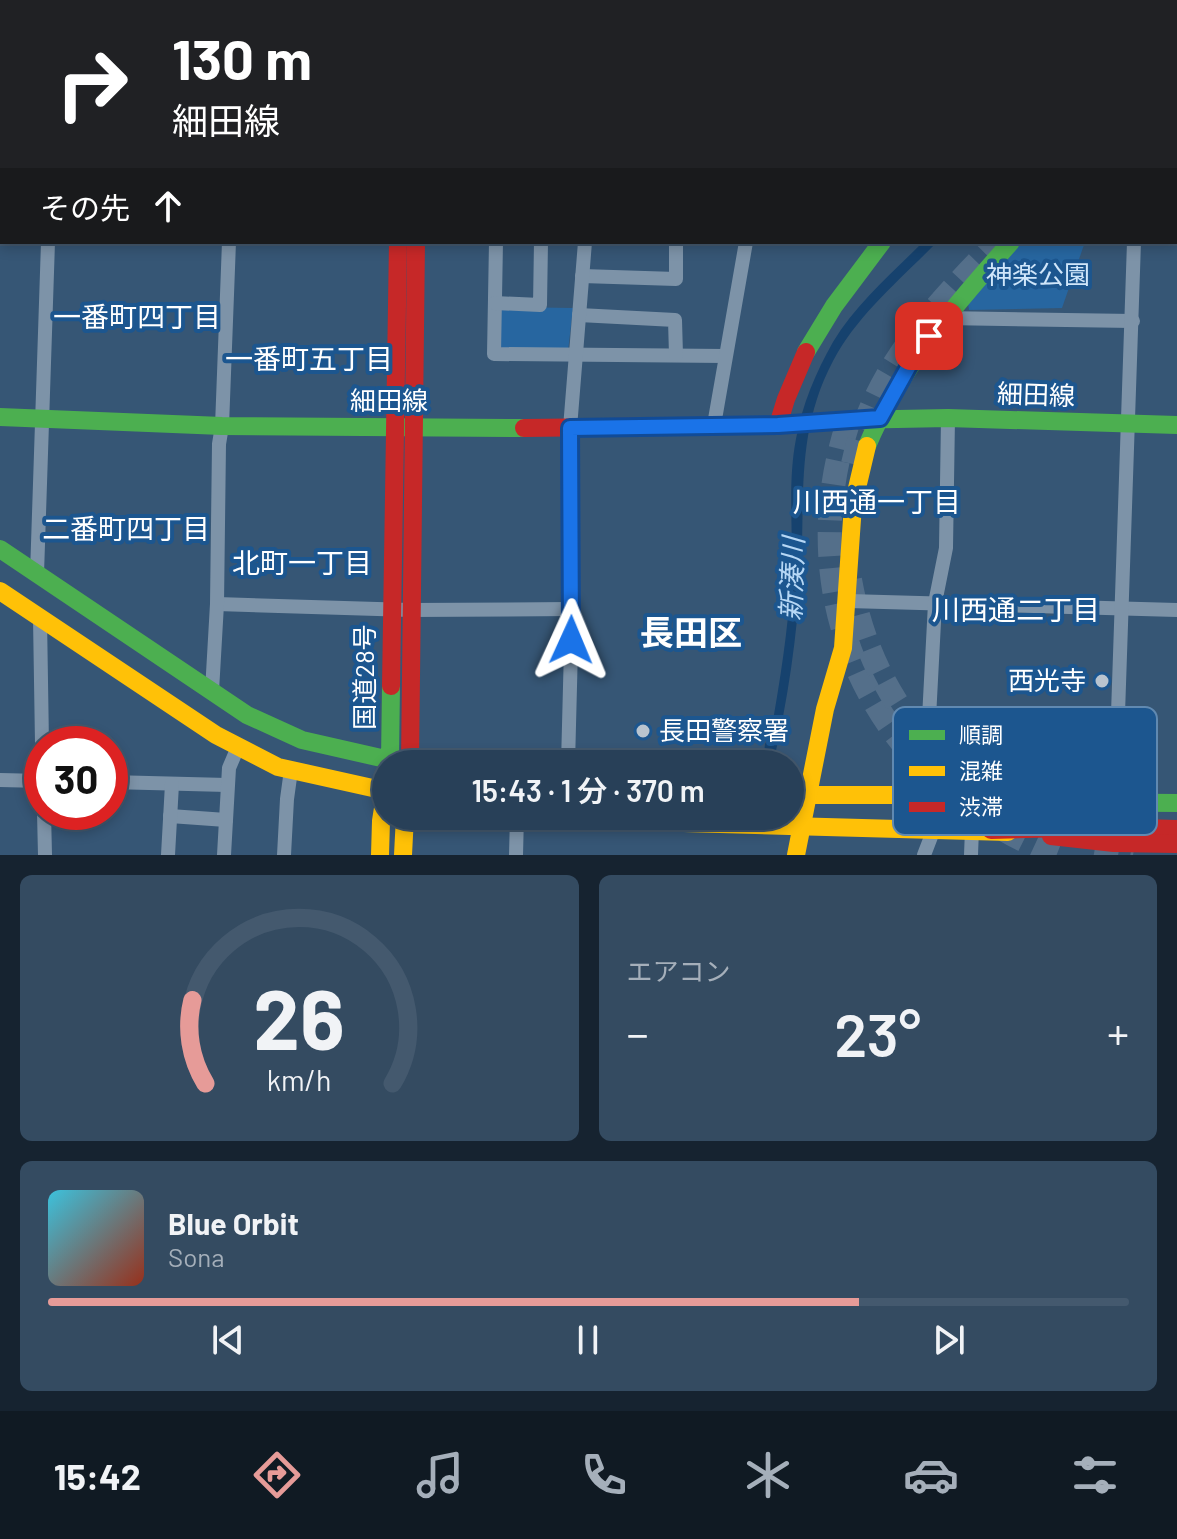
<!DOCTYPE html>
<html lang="ja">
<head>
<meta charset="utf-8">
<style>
  body { margin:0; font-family:Barlow,"Noto Sans JP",sans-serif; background:#344b61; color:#f1f3f6; height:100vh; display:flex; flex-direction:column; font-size:30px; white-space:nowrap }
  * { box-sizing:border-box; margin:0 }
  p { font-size:26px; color:#a5afba }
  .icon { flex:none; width:44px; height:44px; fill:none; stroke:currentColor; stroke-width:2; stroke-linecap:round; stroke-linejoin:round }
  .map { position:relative; height:855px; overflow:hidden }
  .sheet { display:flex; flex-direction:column; gap:20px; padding:20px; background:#162330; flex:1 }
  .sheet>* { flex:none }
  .banner { position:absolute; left:0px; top:0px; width:1178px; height:244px; box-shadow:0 4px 12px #0003,0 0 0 2px #44596e; background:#202124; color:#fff; overflow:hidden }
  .speed { position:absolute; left:24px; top:726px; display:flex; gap:16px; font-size:40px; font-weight:700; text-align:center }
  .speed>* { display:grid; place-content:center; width:104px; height:104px; border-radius:50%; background:#284058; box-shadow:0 4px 12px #0003,0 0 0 2px #44596e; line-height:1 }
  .speed .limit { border:12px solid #d22; background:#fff; color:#111 }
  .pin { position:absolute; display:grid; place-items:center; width:68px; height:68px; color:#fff; margin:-34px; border-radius:16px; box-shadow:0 4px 12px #0006 }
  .me { position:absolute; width:88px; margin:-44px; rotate:1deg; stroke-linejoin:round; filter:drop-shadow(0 0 6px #0008) }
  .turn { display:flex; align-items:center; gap:28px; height:168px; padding:0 40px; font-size:36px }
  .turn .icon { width:104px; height:104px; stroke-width:2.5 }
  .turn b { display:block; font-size:56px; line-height:68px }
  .then { display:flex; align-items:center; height:76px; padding:0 40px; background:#0003; gap:16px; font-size:30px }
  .big { font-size:60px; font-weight:600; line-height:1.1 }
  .sheet .tile { flex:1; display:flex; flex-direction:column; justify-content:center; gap:12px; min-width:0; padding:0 28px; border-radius:12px; background:#344b61 }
  .sheet .dial { align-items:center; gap:0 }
  .dial svg { height:208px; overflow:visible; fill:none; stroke:#44596e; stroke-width:7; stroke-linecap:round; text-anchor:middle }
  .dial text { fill:#f1f3f6; stroke:none }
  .song { display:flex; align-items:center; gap:24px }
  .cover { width:96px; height:96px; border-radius:12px; background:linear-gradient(135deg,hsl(190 70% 55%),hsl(10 70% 35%)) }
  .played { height:8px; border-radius:4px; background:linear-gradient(90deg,#e69b98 75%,#44596e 75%) }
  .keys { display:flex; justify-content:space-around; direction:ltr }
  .heat { display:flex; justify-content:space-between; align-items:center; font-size:44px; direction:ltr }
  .sheet .tiles { flex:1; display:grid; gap:20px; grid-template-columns:1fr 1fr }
  .tile:last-child { grid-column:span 2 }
  .trip { position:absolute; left:372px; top:750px; width:432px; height:80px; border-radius:40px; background:#284058; box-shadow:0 4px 12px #0003,0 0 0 2px #44596e; font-weight:600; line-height:80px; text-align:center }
  .dock { display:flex; height:128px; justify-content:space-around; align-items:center; background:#101a23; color:#a5afba }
  .dock .icon { width:56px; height:56px }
  .dock .active { color:#e69b98 }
  .dock b { font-size:36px; color:#f1f3f6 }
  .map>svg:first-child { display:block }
  .green { fill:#2766a0 }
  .water { fill:#16426e }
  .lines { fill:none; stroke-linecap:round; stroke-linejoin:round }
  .highway-tunnel { stroke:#546f8a; stroke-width:24; stroke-dasharray:24 12; stroke-linecap:butt }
  .street { stroke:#7d93a8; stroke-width:14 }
  .fast { stroke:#4caf50; stroke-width:18 }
  .slow { stroke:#ffc107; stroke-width:18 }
  .jam { stroke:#c62828; stroke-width:18 }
  .fast-bridge { stroke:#4caf50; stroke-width:18 }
  .route-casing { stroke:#114b97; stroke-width:20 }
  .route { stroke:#1a73e8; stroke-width:14 }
  .poi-dot { fill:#b9c4cf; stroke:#1c568f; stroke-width:3 }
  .labels { text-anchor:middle; stroke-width:8; stroke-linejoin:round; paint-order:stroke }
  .park-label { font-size:26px; fill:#d0e6fa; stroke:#1c568f }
  .street-label { font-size:26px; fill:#fff; stroke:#1c568f }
  .poi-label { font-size:26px; fill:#fff; stroke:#1c568f; text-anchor:end }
  .neighbourhood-label { font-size:28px; fill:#fff; stroke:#1c568f }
  .water-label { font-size:28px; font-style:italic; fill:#b6d7f5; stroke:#1c568f }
  .district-label { font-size:34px; font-weight:bold; fill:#fff; stroke:#1c568f }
  .key { fill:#1c568f; stroke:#6089b1; stroke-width:2 }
  .key-label { font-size:22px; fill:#fff }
</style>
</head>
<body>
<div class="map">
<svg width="1177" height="855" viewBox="0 0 1177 855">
  <rect width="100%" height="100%" fill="#365675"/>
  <g class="green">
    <polygon points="1022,242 1085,242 1062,308 969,310 968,303"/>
    <polygon points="505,307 573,308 568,351 505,350 498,345 500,312"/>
  </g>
  <path class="water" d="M923,242H937C901,279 857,315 833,361C796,431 805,496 801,571C797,636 788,700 773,764H763L765,744L771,732C780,681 788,631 791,580C794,534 787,485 796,439C802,405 816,372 833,342C856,304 892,273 923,242Z"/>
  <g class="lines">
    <g class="highway-tunnel">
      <polyline points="1176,25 1177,24"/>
      <polyline points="1176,55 1177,54"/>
      <path d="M847,426C789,609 881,786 1057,855"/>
      <path d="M853,464C873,372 933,307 998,242"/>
      <path d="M850,580C868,680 918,749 1000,806"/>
      <polyline points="1095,848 1133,855"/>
    </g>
    <g class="street">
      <polyline points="89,0 89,2"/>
      <polyline points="315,0 346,1"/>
      <polyline points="8,2 8,0"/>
      <polyline points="53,2 53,0"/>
      <polyline points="149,2 149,0"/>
      <polyline points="233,2 233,0"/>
      <polyline points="601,2 601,0"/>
      <polyline points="773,2 773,0"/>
      <polyline points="1157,2 1157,0"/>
      <polyline points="0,40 2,40"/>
      <polyline points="1176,71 1177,71"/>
      <polyline points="1176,216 1177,217"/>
      <polyline points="0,222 2,222"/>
      <polyline points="496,242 494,354 725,356"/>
      <polyline points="582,276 676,279 676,242"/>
      <polyline points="495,303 540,305 541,242"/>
      <polyline points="579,315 675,320 676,355"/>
      <polyline points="944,318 1133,321"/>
      <polyline points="714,425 746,242"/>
      <polyline points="37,574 48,242"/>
      <polyline points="848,601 1177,610"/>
      <polyline points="217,604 410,610 572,609"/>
      <polyline points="40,618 42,744"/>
      <polyline points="212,691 217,604 219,444 222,426 229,242"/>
      <polyline points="568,764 572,609 570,428 585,242"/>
      <polyline points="0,780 42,781"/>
      <polyline points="110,782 227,785"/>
      <polyline points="925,795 935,603 946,548 948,418"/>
      <polyline points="1115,802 1134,242"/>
      <polyline points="44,812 45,855"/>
      <polyline points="170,816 226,820"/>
      <polyline points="168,855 172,784"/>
      <polyline points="224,855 229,768 238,747"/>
      <polyline points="284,855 287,799 291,770"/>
      <polyline points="516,855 517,816"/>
      <polyline points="924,855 934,829"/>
      <polyline points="971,855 972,829"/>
    </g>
    <g class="fast">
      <polyline points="806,352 834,306 882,242"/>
      <polyline points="0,417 222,426 524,428"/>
      <polyline points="846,420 948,418 1177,425"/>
      <path d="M867,446C900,367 955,305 1011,242"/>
      <polyline points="0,549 247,715 302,740 390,760 391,686"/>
      <polyline points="994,801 1094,815"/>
      <polyline points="1058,802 1177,803"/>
    </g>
    <g class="slow">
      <polyline points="405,0 405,2"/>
      <polyline points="0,591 216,735 278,767 386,791"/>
      <polyline points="790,795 925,795 1012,801"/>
      <polyline points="541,816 577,820 1008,832"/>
      <polyline points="380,855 381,821 386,789"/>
      <polyline points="403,855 405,816"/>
      <polyline points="796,855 825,709 843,648 853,505 867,446"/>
    </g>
    <g class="jam">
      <polyline points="423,2 424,0"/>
      <polyline points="1082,2 1084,0"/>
      <polyline points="524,428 778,425 786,399 806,352"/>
      <polyline points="391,686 398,242"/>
      <polyline points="410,764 416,242"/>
      <polyline points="991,830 1108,827 1177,829"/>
      <polyline points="1051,836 1114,843 1177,844"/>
    </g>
    <polyline class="fast-bridge" points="778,425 846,420"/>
  </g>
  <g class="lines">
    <g class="route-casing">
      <polyline id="route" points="571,640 570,428 778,425 880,418 915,355 929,336"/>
    </g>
    <use href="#route" class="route"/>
  </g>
  <g class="poi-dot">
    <circle cx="1102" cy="681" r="8"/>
    <circle cx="643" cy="731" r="8"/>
  </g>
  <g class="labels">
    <g class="park-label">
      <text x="1038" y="284">神楽公園</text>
    </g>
    <g class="street-label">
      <text transform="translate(1036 395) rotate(2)" y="9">細田線</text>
      <text x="389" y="410">細田線</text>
      <text transform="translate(365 677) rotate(-90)" y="9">国道28号</text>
    </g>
    <g class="poi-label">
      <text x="1086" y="690">西光寺</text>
      <text x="659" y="740" text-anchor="start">長田警察署</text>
    </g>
    <g class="neighbourhood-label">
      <text x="137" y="327">一番町四丁目</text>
      <text x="309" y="369">一番町五丁目</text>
      <text x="877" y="512">川西通一丁目</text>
      <text x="126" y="539">二番町四丁目</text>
      <text x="302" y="573">北町一丁目</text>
      <text x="1016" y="620">川西通二丁目</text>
    </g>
    <g class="water-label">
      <text transform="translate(792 579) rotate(-88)" y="10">新湊川</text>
    </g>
    <g class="district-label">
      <text x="691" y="645">長田区</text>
    </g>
  </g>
  <rect x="893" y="707" width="264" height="128" rx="12" class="key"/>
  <rect x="909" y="730" width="36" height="10" fill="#4caf50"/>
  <rect x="909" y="766" width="36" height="10" fill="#ffc107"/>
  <rect x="909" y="802" width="36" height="10" fill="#c62828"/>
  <g class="key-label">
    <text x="959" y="743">順調</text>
    <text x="959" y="779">混雑</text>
    <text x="959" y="815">渋滞</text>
  </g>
</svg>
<div class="speed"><div class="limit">30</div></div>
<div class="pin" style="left:929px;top:336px;background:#d93025"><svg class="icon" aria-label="arrive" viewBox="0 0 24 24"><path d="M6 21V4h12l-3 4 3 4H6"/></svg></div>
<svg class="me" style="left:571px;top:640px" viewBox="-20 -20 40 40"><path d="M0-17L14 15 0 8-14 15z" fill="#1a73e8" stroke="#fff" stroke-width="4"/></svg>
<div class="trip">15:43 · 1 分 · 370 m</div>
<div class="banner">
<div class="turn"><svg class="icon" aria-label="right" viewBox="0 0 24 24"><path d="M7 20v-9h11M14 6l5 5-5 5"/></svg><div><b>130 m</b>細田線</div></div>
<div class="then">その先<svg class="icon" aria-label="ahead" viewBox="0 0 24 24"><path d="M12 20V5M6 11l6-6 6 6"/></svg></div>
</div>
</div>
<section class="sheet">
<div class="tiles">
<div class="tile dial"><svg viewBox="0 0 100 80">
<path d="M14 69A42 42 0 1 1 86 69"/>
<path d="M14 69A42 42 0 0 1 9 37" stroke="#e69b98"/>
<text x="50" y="56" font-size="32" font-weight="700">26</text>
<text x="50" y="72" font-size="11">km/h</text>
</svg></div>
<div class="tile"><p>エアコン</p>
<div class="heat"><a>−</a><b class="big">23°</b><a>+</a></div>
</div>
<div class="tile">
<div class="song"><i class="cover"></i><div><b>Blue Orbit</b><p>Sona</p></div></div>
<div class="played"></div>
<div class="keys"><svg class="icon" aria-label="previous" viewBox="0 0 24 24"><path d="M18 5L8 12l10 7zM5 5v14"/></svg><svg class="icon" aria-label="pause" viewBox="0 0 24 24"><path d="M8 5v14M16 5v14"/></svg><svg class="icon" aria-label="next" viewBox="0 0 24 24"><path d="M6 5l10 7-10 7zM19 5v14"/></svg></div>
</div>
</div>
</section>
<nav class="dock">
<b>15:42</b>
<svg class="icon active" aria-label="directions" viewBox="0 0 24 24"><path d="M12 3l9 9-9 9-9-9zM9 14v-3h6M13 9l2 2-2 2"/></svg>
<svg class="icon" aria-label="music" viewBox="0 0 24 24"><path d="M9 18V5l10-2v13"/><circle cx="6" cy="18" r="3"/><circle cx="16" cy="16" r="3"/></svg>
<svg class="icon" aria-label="phone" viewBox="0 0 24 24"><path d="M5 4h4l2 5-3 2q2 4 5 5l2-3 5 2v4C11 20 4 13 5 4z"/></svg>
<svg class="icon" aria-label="climate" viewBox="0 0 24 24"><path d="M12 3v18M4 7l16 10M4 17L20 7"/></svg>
<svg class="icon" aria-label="car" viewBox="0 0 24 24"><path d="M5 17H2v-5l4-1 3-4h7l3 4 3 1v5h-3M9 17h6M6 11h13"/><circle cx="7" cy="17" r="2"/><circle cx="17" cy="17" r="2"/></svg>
<svg class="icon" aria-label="filters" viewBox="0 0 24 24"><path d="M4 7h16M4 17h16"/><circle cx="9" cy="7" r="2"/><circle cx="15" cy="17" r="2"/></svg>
</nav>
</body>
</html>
